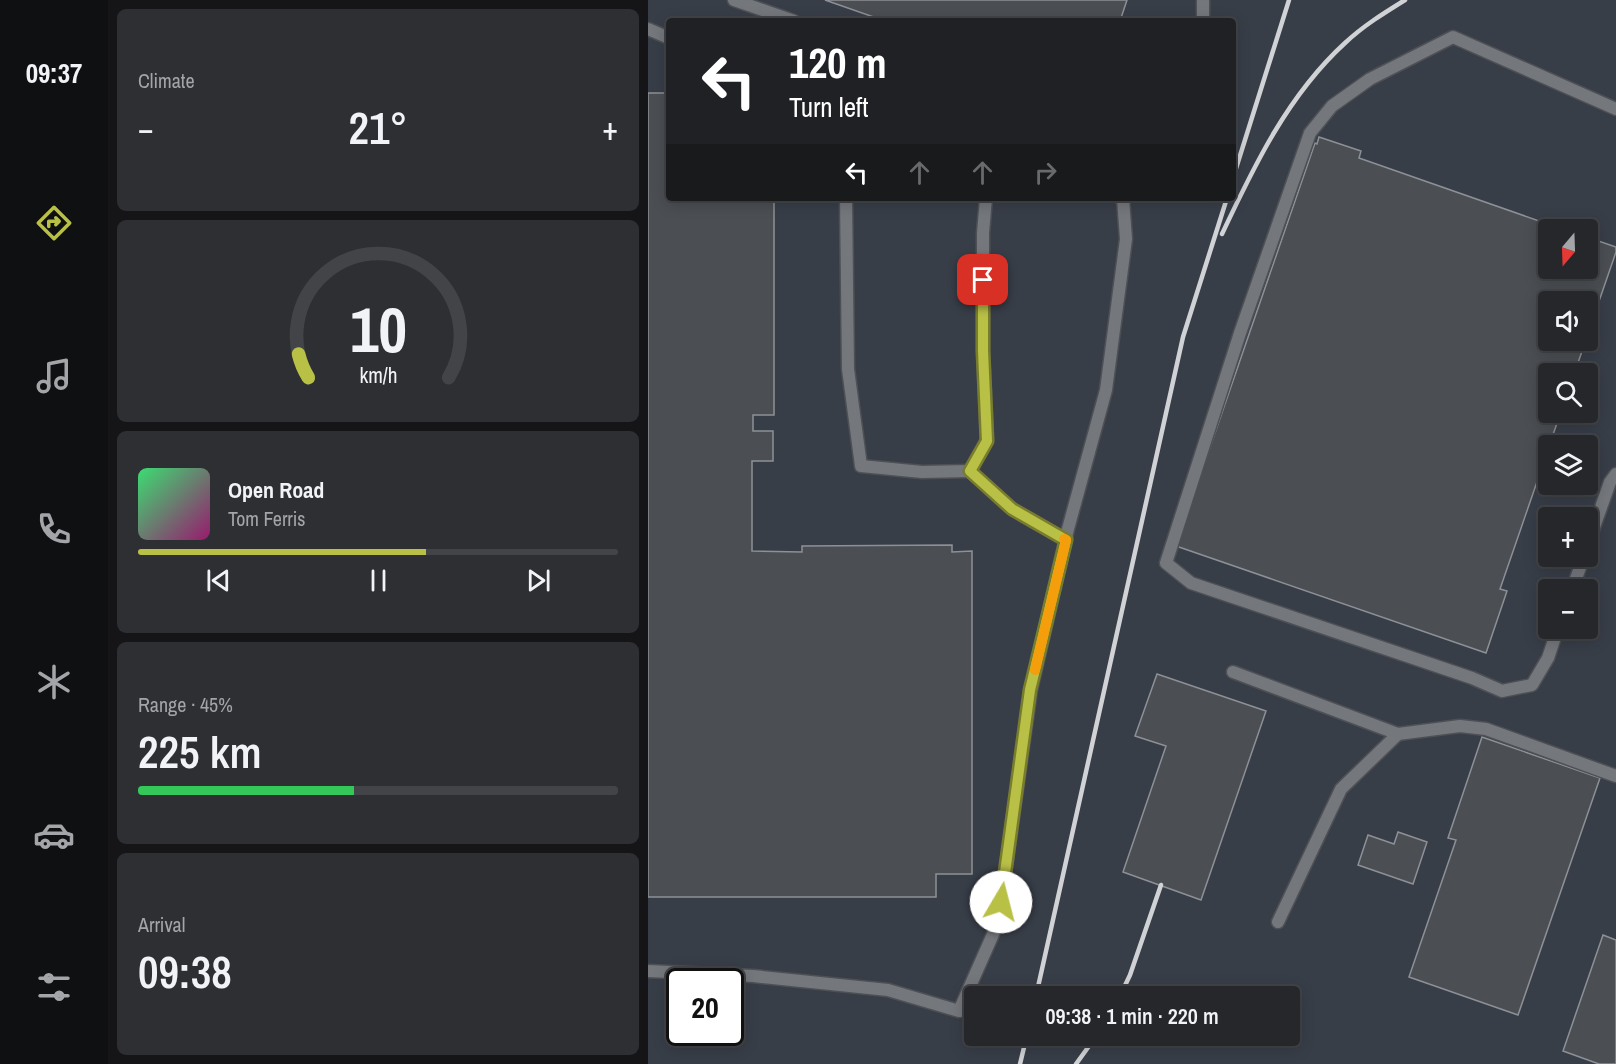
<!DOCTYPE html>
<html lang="en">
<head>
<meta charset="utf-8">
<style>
  body { margin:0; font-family:"Archivo Narrow",sans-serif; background:#2e2f33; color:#f1f3f6; height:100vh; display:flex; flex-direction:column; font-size:22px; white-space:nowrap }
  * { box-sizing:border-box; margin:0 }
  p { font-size:20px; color:#a4a5a9 }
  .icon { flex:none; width:33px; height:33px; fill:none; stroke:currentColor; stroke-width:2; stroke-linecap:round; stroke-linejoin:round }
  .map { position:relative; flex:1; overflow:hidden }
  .panel { display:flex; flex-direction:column; gap:9px; padding:9px; background:#151518; width:540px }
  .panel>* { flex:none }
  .top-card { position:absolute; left:18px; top:18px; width:570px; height:183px; border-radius:6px; box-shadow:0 3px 15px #0003,0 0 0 2px #424447; background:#202124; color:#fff; overflow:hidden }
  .needle { width:39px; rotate:199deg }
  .tools { position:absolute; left:890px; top:219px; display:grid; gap:12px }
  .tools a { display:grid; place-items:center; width:60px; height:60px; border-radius:6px; background:#26272b; box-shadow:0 3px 15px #0003,0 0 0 2px #424447; font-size:30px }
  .speed { position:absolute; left:18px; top:968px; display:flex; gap:12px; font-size:30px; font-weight:700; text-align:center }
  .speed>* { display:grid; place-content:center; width:78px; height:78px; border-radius:50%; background:#26272b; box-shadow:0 3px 15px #0003,0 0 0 2px #424447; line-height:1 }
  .speed .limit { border:3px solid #111; border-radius:9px; background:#fff; color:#111 }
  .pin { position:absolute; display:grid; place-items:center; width:51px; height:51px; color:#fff; margin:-26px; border-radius:12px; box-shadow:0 3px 9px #0006 }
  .me { position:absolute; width:66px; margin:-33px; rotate:8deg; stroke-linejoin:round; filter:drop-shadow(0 0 4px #0008) }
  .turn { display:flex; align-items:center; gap:21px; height:126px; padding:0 24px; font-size:27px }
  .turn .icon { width:78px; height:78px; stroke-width:2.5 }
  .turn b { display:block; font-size:42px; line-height:51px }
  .lanes { display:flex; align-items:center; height:57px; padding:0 24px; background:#0003; justify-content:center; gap:30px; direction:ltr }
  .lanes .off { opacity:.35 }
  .big { font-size:45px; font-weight:600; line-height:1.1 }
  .panel .tile { flex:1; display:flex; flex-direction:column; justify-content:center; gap:9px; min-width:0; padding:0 21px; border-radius:9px; background:#2e2f33 }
  .panel .dial { align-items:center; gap:0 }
  .dial svg { height:156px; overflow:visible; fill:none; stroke:#424447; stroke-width:7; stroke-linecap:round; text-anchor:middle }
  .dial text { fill:#f1f3f6; stroke:none }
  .song { display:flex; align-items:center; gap:18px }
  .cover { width:72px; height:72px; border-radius:9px; background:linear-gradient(135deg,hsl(140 70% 55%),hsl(320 70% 35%)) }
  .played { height:6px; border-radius:3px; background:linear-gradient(90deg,#b9c046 60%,#424447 60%) }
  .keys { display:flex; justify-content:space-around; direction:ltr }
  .heat { display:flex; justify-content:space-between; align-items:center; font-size:33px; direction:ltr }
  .charge { height:9px; border-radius:4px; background:linear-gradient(90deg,#34c759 45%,#424447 0) }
  .trip { position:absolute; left:316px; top:986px; width:336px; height:60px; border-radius:6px; background:#26272b; box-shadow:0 3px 15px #0003,0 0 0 2px #424447; font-weight:600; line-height:60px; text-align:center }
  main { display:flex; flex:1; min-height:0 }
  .tabs { display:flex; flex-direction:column; width:108px; justify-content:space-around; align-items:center; background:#0f1011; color:#a4a5a9 }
  .tabs .icon { width:42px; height:42px }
  .tabs .on { color:#b9c046 }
  .tabs b { font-size:27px; color:#f1f3f6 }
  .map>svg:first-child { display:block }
  .built { fill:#383e48; fill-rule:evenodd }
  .building { fill:#4b4e53; stroke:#8d9197; stroke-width:1.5 }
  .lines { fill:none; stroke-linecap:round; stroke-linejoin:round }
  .lane-casing { stroke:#4e5055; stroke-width:15 }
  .lane { stroke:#74777c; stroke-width:12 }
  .rail { stroke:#d0d2d5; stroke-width:4.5 }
  .route-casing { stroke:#787d2e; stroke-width:15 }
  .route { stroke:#b9c046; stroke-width:10 }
  .slow { stroke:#f59e0b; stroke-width:10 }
</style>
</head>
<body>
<main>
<nav class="tabs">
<b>09:37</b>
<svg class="icon on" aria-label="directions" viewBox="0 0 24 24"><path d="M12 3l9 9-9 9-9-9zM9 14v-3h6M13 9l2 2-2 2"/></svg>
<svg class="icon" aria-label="music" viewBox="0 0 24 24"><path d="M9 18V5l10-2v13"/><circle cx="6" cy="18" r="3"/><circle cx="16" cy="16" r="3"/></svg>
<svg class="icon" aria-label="phone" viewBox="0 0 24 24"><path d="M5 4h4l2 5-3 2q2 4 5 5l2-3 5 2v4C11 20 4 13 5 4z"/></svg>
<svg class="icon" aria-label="climate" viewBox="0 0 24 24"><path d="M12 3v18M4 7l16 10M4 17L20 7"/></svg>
<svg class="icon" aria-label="car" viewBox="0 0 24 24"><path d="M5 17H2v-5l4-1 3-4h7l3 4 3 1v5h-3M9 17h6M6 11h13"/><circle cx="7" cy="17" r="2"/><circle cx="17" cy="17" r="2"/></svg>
<svg class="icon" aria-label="filters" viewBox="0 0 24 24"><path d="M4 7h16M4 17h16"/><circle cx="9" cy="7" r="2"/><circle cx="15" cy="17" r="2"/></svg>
</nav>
<section class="panel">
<div class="tile"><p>Climate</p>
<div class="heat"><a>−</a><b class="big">21°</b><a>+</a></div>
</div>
<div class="tile dial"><svg viewBox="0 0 100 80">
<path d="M14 69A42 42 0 1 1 86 69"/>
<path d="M14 69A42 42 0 0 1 9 57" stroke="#b9c046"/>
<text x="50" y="56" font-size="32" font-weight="700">10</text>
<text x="50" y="72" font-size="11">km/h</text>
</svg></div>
<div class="tile">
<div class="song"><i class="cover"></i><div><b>Open Road</b><p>Tom Ferris</p></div></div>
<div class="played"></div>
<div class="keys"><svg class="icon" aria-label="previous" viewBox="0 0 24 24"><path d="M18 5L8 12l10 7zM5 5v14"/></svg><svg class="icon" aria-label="pause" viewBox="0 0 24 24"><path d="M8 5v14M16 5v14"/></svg><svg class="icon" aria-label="next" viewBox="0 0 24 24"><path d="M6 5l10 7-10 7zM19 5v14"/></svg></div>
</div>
<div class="tile"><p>Range · 45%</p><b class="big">225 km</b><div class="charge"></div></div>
<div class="tile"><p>Arrival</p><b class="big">09:38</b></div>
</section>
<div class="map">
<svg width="968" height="1064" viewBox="0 0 968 1064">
  <rect width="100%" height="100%" fill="#323439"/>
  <path class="built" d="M0,0H968V1064H0ZM21,21H585V198H21ZM900,230H939V268H900ZM900,302H939V340H900ZM900,374H939V412H900ZM900,446H939V484H900ZM900,518H939V556H900ZM900,590H939V628H900ZM32,981H82V1032H32ZM327,996H642V1035H327Z"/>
  <g class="building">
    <polygon points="177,0 479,0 472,21 237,21"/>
    <polygon points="0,93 21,93 21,198 126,198 126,415 105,415 105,431 125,431 125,461 104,461 104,551 154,552 154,546 304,545 304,552 324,551 324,874 288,874 288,897 0,897"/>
    <polygon points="671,137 713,151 711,158 917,230 900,230 900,268 939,268 939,237 968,247 968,252 939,336 939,302 900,302 900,340 938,340 926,374 900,374 900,412 913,412 901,446 900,446 900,450 852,589 859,591 838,653 528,546 667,143 669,144"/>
    <polygon points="509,674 618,711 553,900 475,872 518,746 487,736"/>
    <polygon points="834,737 952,778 870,1015 761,977 808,840 800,838"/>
    <polygon points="750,832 779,842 765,884 710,865 720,835 746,844"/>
    <polygon points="955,935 968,940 968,1064 951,1064 915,1051"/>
  </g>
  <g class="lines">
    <g class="lane-casing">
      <g id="lane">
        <polyline points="86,0 146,21"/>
        <polyline points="555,21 555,0"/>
        <polyline points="0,29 21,38"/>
        <polyline points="198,198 200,369 213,466 274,472 322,471"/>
        <polyline points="338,198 335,233 335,351 339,440 322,471 364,509 418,540"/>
        <polyline points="939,547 962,482 968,474"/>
        <polyline points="924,590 936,556"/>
        <polyline points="910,628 900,658 884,685 854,691 824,678 543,583 518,563 592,333 662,133 684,106 722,79 805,37 968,109"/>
        <polyline points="585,672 750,734 812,726 838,729 968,776"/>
        <polyline points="630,922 693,789 750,734"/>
        <polyline points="0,971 105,976 240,990 311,1011 350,923 383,690 420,529 458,390 478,239 475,199 472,198"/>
      </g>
    </g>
    <use href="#lane" class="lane"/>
    <g class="rail">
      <polyline points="585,178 641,0"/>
      <path d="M574,234C606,166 640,95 697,43C715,26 736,13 757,0"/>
      <polyline points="388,996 535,337 579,198"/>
      <polyline points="472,996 482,975 513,885"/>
      <polyline points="372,1064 379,1035"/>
      <polyline points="428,1064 449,1035"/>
    </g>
  </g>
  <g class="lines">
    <g class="route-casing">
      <polyline id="route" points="335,280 335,351 339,441 322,471 364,509 418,540 382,690 353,902"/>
    </g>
    <use href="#route" class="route"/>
    <polyline class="slow" points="387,670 418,540 416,539"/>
  </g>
</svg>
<div class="tools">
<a><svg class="needle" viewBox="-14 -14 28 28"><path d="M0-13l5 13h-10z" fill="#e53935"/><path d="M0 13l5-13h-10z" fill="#a4a5a9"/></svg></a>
<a><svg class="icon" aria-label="sound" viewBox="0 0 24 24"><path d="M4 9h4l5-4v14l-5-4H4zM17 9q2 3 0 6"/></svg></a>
<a><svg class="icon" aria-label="search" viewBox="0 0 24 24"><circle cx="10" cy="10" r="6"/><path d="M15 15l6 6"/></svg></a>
<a><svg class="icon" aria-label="layers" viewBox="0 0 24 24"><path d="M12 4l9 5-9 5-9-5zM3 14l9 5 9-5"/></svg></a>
<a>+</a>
<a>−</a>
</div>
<div class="speed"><div class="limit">20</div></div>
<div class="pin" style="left:335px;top:280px;background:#d93025"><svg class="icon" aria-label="arrive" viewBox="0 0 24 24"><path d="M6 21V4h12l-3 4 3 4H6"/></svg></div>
<svg class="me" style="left:353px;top:902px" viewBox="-20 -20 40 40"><circle r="19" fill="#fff"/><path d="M0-13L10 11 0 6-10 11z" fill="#b9c046"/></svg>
<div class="trip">09:38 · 1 min · 220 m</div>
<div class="top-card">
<div class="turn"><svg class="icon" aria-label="left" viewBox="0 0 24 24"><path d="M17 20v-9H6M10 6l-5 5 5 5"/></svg><div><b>120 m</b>Turn left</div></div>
<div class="lanes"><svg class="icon" aria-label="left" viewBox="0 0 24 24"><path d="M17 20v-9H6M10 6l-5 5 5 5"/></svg><svg class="icon off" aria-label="ahead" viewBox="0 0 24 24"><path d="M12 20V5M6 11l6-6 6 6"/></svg><svg class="icon off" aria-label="ahead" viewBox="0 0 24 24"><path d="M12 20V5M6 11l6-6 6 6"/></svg><svg class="icon off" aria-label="right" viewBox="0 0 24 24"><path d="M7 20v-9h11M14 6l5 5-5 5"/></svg></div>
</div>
</div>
</main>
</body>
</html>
